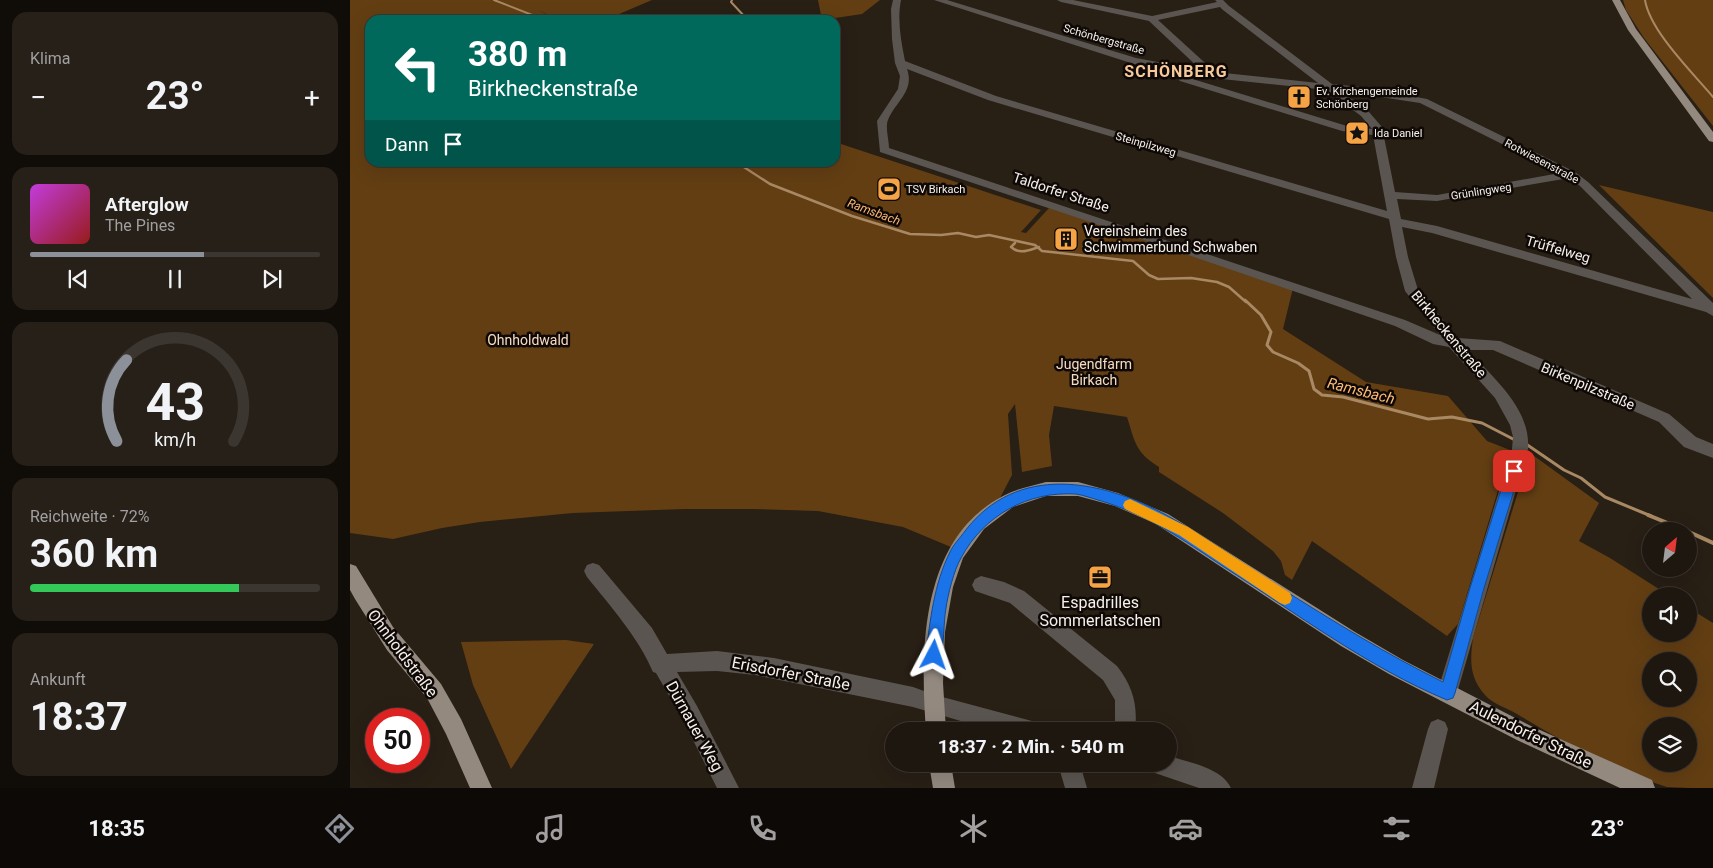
<!DOCTYPE html>
<html lang="de">
<head>
<meta charset="utf-8">
<style>
  body { margin:0; font-family:Roboto,sans-serif; background:#262019; color:#f1f3f6; height:100vh; display:flex; flex-direction:column; font-size:19px; white-space:nowrap }
  * { box-sizing:border-box; margin:0 }
  p { font-size:16px; color:#a19f9f }
  .icon { flex:none; width:28px; height:28px; fill:none; stroke:currentColor; stroke-width:2; stroke-linecap:round; stroke-linejoin:round }
  .map { position:relative; flex:1; overflow:hidden }
  .side { display:flex; flex-direction:column; gap:12px; padding:12px; background:#100d09; width:350px }
  .side>* { flex:none }
  .guide { position:absolute; left:15px; top:15px; width:475px; height:152px; border-radius:15px; box-shadow:0 5px 20px #0002,0 0 0 1px #3c3630; background:#00695c; color:#fff; overflow:hidden }
  .needle { width:32px; rotate:28deg }
  .buttons { position:absolute; left:1292px; top:522px; display:grid; gap:10px }
  .buttons a { display:grid; place-items:center; width:55px; height:55px; border-radius:50%; background:#1e1710; box-shadow:0 5px 20px #0002,0 0 0 1px #3c3630; font-size:25px }
  .speed { position:absolute; left:15px; top:708px; display:flex; gap:10px; font-size:25px; font-weight:700; text-align:center }
  .speed>* { display:grid; place-content:center; width:65px; height:65px; border-radius:50%; background:#1e1710; box-shadow:0 5px 20px #0002,0 0 0 1px #3c3630; line-height:1 }
  .speed .limit { border:8px solid #d22; background:#fff; color:#111 }
  .pin { position:absolute; display:grid; place-items:center; width:42px; height:42px; color:#fff; margin:-21px; border-radius:10px; box-shadow:0 2px 8px #0006 }
  .me { position:absolute; width:55px; margin:-28px; rotate:4deg; stroke-linejoin:round; filter:drop-shadow(0 0 4px #0008) }
  .turn { display:flex; align-items:center; gap:18px; height:105px; padding:0 20px; font-size:22px }
  .turn .icon { width:65px; height:65px; stroke-width:2.5 }
  .turn b { display:block; font-size:35px; line-height:42px }
  .then { display:flex; align-items:center; height:48px; padding:0 20px; background:#0003; gap:10px; font-size:19px }
  .big { font-size:38px; font-weight:700; line-height:1.1 }
  .side .tile { flex:1; display:flex; flex-direction:column; justify-content:center; gap:8px; min-width:0; padding:0 18px; border-radius:15px; background:#262019 }
  .side .dial { align-items:center; gap:0 }
  .dial svg { height:130px; overflow:visible; fill:none; stroke:#3c3630; stroke-width:7; stroke-linecap:round; text-anchor:middle }
  .dial text { fill:#f1f3f6; stroke:none }
  .song { display:flex; align-items:center; gap:15px }
  .cover { width:60px; height:60px; border-radius:8px; background:linear-gradient(135deg,hsl(290 70% 55%),hsl(0 70% 35%)) }
  .played { height:5px; border-radius:2px; background:linear-gradient(90deg,#8c9099 60%,#3c3630 60%) }
  .keys { display:flex; justify-content:space-around; direction:ltr }
  .heat { display:flex; justify-content:space-between; align-items:center; font-size:28px; direction:ltr }
  .charge { height:8px; border-radius:4px; background:linear-gradient(90deg,#34c759 72%,#3c3630 0) }
  .trip { position:absolute; left:535px; top:722px; width:292px; height:50px; border-radius:25px; background:#1e1710; box-shadow:0 5px 20px #0002,0 0 0 1px #3c3630; font-weight:700; line-height:50px; text-align:center }
  .tabs { display:flex; height:80px; justify-content:space-around; align-items:center; background:#0c0906; color:#a19f9f }
  .tabs .icon { width:35px; height:35px }
  .tabs .current { color:#8c9099 }
  .tabs b { font-size:22px; color:#f1f3f6 }
  main { display:flex; flex:1; min-height:0 }
  .map>svg:first-child { display:block }
  .green { fill:#633e13; fill-rule:evenodd }
  .lines { fill:none; stroke-linecap:round; stroke-linejoin:round }
  .stream-far3 { stroke:#a98864; stroke-width:2 }
  .stream-far2 { stroke:#a98864; stroke-width:2.5 }
  .stream-far1 { stroke:#a98864; stroke-width:3 }
  .stream { stroke:#a98864; stroke-width:4 }
  .building { fill:#a99c90 }
  .minor { fill:#5a5550; fill-rule:evenodd }
  .major { fill:#93897f; fill-rule:evenodd }
  .route { fill:#1a73e8; stroke:#114b97 }
  .slow { fill:#f59e0b }
  .labels { text-anchor:middle; stroke-width:5; stroke-linejoin:round; paint-order:stroke }
  .far-street-label { font-size:11px; fill:#f7f0ea; stroke:#0e0906 }
  .far-poi-label { font-size:11px; fill:#f7f0ea; stroke:#0e0906; text-anchor:start }
  .far-water-label { font-size:12px; font-style:italic; fill:#feba73; stroke:#0e0906 }
  .street-label { font-size:14px; fill:#f7f0ea; stroke:#0e0906 }
  .poi-label { font-size:14px; fill:#f7f0ea; stroke:#0e0906; text-anchor:start }
  .park-label { font-size:14px; fill:#f7dbc0; stroke:#0e0906 }
  .water-label { font-size:15px; font-style:italic; fill:#feba73; stroke:#0e0906 }
  .far-district-label { font-size:16px; font-weight:bold; letter-spacing:1px; fill:#f7c99b; stroke:#0e0906 }
  .near-poi-label { font-size:16px; fill:#f7f0ea; stroke:#0e0906 }
  .near-street-label { font-size:16px; fill:#f7f0ea; stroke:#0e0906 }
</style>
</head>
<body>
<main>
<section class="side">
<div class="tile"><p>Klima</p>
<div class="heat"><a>−</a><b class="big">23°</b><a>+</a></div>
</div>
<div class="tile">
<div class="song"><i class="cover"></i><div><b>Afterglow</b><p>The Pines</p></div></div>
<div class="played"></div>
<div class="keys"><svg class="icon" aria-label="previous" viewBox="0 0 24 24"><path d="M18 5L8 12l10 7zM5 5v14"/></svg><svg class="icon" aria-label="pause" viewBox="0 0 24 24"><path d="M8 5v14M16 5v14"/></svg><svg class="icon" aria-label="next" viewBox="0 0 24 24"><path d="M6 5l10 7-10 7zM19 5v14"/></svg></div>
</div>
<div class="tile dial"><svg viewBox="0 0 100 80">
<path d="M14 69A42 42 0 1 1 86 69"/>
<path d="M14 69A42 42 0 0 1 20 19" stroke="#8c9099"/>
<text x="50" y="56" font-size="32" font-weight="700">43</text>
<text x="50" y="72" font-size="11">km/h</text>
</svg></div>
<div class="tile"><p>Reichweite · 72%</p><b class="big">360 km</b><div class="charge"></div></div>
<div class="tile"><p>Ankunft</p><b class="big">18:37</b></div>
</section>
<div class="map">
<svg width="1363" height="788" viewBox="0 0 1363 788">
  <rect width="100%" height="100%" fill="#281f15"/>
  <g class="green">
    <path d="M0,0H302L255,20H209L188,10L207,20H20V162H485V142L691,210L671,232L676,233L699,208L943,288L933,329L1016,382L1098,396L1137,441L1160,450L1108,624L1097,636L962,541L942,580L935,575L931,561L923,551L873,513L809,472V467C785,452 785,442 777,417L704,406L699,435L702,466L672,472L665,404L658,414L662,475L650,498L622,519L601,547L553,527L468,511L402,509H334L223,513L130,522L92,528L43,539L0,533Z"/>
    <polygon points="468,0 530,0 512,14 472,20"/>
    <polygon points="1273,0 1363,0 1363,126 1294,38 1276,10"/>
    <polygon points="1249,185 1363,212 1363,298"/>
    <path d="M1180,453L1249,503L1229,541L1260,558L1320,596H1301V634H1339V608L1363,623V788C1349,788 1331,788 1317,787C1264,771 1214,742 1167,714C1157,708 1143,704 1135,695C1119,677 1120,660 1123,638ZM1301,661H1339V699H1301ZM1301,726H1339V764H1301Z"/>
    <polygon points="216,640 244,644 161,769 123,685 111,642"/>
  </g>
  <g class="lines">
    <g class="stream-far3">
      <polyline points="144,0 195,20"/>
      <polyline points="382,0 381,2 395,17 394,20"/>
      <path d="M1295,0C1300,31 1342,72 1363,97"/>
    </g>
    <g class="stream-far2">
      <polyline points="386,162 420,184 502,216 560,234 591,235 608,233 626,237 639,235 685,245 692,251 783,261 799,275 808,279 841,278 867,282 879,287 896,302"/>
      <path d="M665,243L661,247C670,255 679,250 689,247"/>
    </g>
    <g class="stream-far1">
      <polyline points="895,300 911,315 921,332 917,345 923,352 948,363 959,371 964,389 972,395 993,397 1078,419 1102,417 1132,423 1165,440"/>
      <polyline points="1176,444 1214,470 1231,478 1255,497 1301,516"/>
    </g>
    <g class="stream">
      <polyline points="1298,515 1337,531"/>
      <polyline points="1339,532 1363,543"/>
    </g>
  </g>
  <polygon class="building" points="718,230 727,233 716,246 707,243"/>
  <g class="lines">
    <g class="minor">
      <path d="M543,0H551C547,20 551,41 555,61L646,96L1037,211L1023,135L992,131L830,81L828,79L833,76L836,77L997,126L1022,129L1011,116L977,90L862,78L784,64L584,0H597L786,58L851,70L799,21L711,2L707,0H723L802,16L867,2L865,0H873L879,6L982,84L1019,88L1077,99L1225,172L1238,182L1363,303V316L1356,312L1082,233L1052,227L1058,257L1068,290L1108,338L1150,341L1319,414L1346,437L1363,444V458L1334,447L1309,422L1143,350H1118C1143,378 1181,408 1178,449L1107,693L1104,700L1097,703L1090,700L1087,693L1162,449L1163,437L1160,425L1145,398L1099,347L1083,344L1045,326L815,247L530,152L527,121L548,89L550,76L545,63L542,39L541,9ZM870,7L873,10L968,83L865,72L808,20ZM557,69L638,100L1039,219L1046,257L1055,291L1090,335L1055,320L539,148C539,140 535,127 538,120C545,102 565,91 557,69ZM991,91L1070,103L1210,173L1087,195L1045,192L1032,127L1019,112ZM1219,178L1230,186L1342,299L1087,226L1051,219L1047,199L1087,201Z"/>
      <path d="M243,563L249,565L302,628L317,654L367,651L424,658L563,687L585,695L682,721L689,724L692,731H645L563,707L405,675L367,671L327,672L347,706L389,788H367L333,720L306,673L303,672C288,637 261,607 237,577L234,571L237,565Z"/>
      <path d="M631,576L654,582L674,591L767,666C783,687 788,705 785,731H765V700L753,680L660,603L625,591L622,585L625,579Z"/>
      <polygon points="1088,719 1095,722 1098,729 1084,788 1062,788 1078,729 1081,722"/>
      <path d="M819,756C838,762 872,768 881,788H849L802,772L799,764H819Z"/>
      <polygon points="708,764 730,764 737,788 715,788"/>
    </g>
    <g class="major">
      <polygon points="1262,0 1270,0 1286,29 1363,132 1363,142 1359,141 1278,30"/>
      <path d="M696,482H728L768,493L818,514L1005,632L1053,660L1181,726L1302,780L1305,788H1270L1167,740L1039,674L991,646L806,524L765,506L728,496H696L663,507L634,529L613,558L603,587L595,632L593,683L596,731H576C570,651 570,539 653,496C666,489 681,486 696,482Z"/>
      <polygon points="0,564 6,566 43,627 91,684 111,719 142,788 120,788 96,734 77,698 37,650 5,599 0,590"/>
      <polygon points="579,764 601,764 605,788 583,788"/>
    </g>
  </g>
  <path class="route" d="M1164,466L1168,468L1170,471L1134,588L1105,693L1103,698L1097,700C1018,667 946,613 874,567C832,539 797,514 748,500C741,498 733,495 726,494C678,491 634,515 611,558C604,570 598,594 596,608C593,625 595,644 589,660L584,662L578,660L576,655C580,620 584,584 600,552C603,545 610,538 615,531C667,463 751,479 818,516C856,537 892,563 929,587C983,621 1036,654 1093,682L1120,588L1157,471L1159,468Z"/>
  <polygon class="slow" points="780,499 838,527 940,593 942,598 940,603 935,605 930,603 829,535 775,509 773,505 775,501"/>
  <defs>
    <g id="church-square" transform="scale(1.25)"><rect x="-9" y="-9" width="18" height="18" rx="4" fill="#f5a345" stroke="#0e0906"/><path d="M-1.2-6h2.4v3.5h3.3v2.4h-3.3V6h-2.4V-.1h-3.3v-2.4h3.3Z" fill="#111"/></g>
    <g id="sight-square" transform="scale(1.25)"><rect x="-9" y="-9" width="18" height="18" rx="4" fill="#f5a345" stroke="#0e0906"/><path d="M0-6L1.8-2.2L6-1.7L2.9 1.2L3.7 5.4L0 3.3L-3.7 5.4L-2.9 1.2L-6-1.7L-1.8-2.2Z" fill="#111"/></g>
    <g id="stadium-square" transform="scale(1.25)"><rect x="-9" y="-9" width="18" height="18" rx="4" fill="#f5a345" stroke="#0e0906"/><path d="M0-5a6.5 5 0 1 0 0 10a6.5 5 0 1 0 0-10ZM-3.5-1.8h7v3.6h-7Z" fill="#111"/></g>
    <g id="building-square" transform="scale(1.25)"><rect x="-9" y="-9" width="18" height="18" rx="4" fill="#f5a345" stroke="#0e0906"/><path d="M-4-6H4V6H1V3H-1V6H-4ZM-2.5-4.3h1.7v1.8h-1.7ZM.8-4.3h1.7v1.8H.8ZM-2.5-1h1.7V.8h-1.7ZM.8-1h1.7V.8H.8Z" fill="#111"/></g>
    <g id="office-square" transform="scale(1.25)"><rect x="-9" y="-9" width="18" height="18" rx="4" fill="#f5a345" stroke="#0e0906"/><path d="M-6-3h4V-5.5h4V-3h4V5H-6ZM-1-4.5V-3h2v-1.5ZM-6 0V1H6V0Z" fill="#111"/></g>
  </defs>
  <g fill-rule="evenodd">
    <use href="#church-square" x="949" y="97"/>
    <use href="#sight-square" x="1007" y="133"/>
    <use href="#stadium-square" x="539" y="189"/>
    <use href="#building-square" x="716" y="239"/>
    <use href="#office-square" x="750" y="577"/>
  </g>
  <g class="labels">
    <g class="far-street-label">
      <text transform="translate(754 39) rotate(16)" y="4">Schönbergstraße</text>
      <text transform="translate(796 144) rotate(16)" y="4">Steinpilzweg</text>
      <text transform="translate(1192 161) rotate(28)" y="4">Rotwiesenstraße</text>
      <text transform="translate(1131 191) rotate(-9)" y="4">Grünlingweg</text>
    </g>
    <g class="far-poi-label">
      <text x="966" y="95">Ev. Kirchengemeinde<tspan x="966" dy="13">Schönberg</tspan></text>
      <text x="1024" y="137">Ida Daniel</text>
      <text x="556" y="193">TSV Birkach</text>
    </g>
    <g class="far-water-label">
      <text transform="translate(524 212) rotate(20)" y="4">Ramsbach</text>
    </g>
    <g class="street-label">
      <text transform="translate(711 192) rotate(18)" y="5">Taldorfer Straße</text>
      <text transform="translate(1208 249) rotate(16)" y="5">Trüffelweg</text>
      <text transform="translate(1099 334) rotate(50)" y="5">Birkheckenstraße</text>
      <text transform="translate(1238 386) rotate(23)" y="5">Birkenpilzstraße</text>
    </g>
    <g class="poi-label">
      <text x="734" y="236">Vereinsheim des<tspan x="734" dy="16">Schwimmerbund Schwaben</tspan></text>
    </g>
    <g class="park-label">
      <text x="178" y="345">Ohnholdwald</text>
      <text x="744" y="369">Jugendfarm<tspan x="744" dy="16">Birkach</tspan></text>
    </g>
    <g class="water-label">
      <text transform="translate(1011 391) rotate(14)" y="5">Ramsbach</text>
    </g>
    <g class="far-district-label">
      <text x="826" y="77">SCHÖNBERG</text>
    </g>
    <g class="near-poi-label">
      <text x="750" y="608">Espadrilles<tspan x="750" dy="18">Sommerlatschen</tspan></text>
    </g>
    <g class="near-street-label">
      <text transform="translate(53 653) rotate(53)" y="6">Ohnholdstraße</text>
      <text transform="translate(441 673) rotate(11)" y="6">Erisdorfer Straße</text>
      <text transform="translate(345 726) rotate(61)" y="6">Dürnauer Weg</text>
      <text transform="translate(1181 734) rotate(26)" y="6">Aulendorfer Straße</text>
    </g>
  </g>
</svg>
<div class="buttons">
<a><svg class="needle" viewBox="-14 -14 28 28"><path d="M0-13l5 13h-10z" fill="#e53935"/><path d="M0 13l5-13h-10z" fill="#a19f9f"/></svg></a>
<a><svg class="icon" aria-label="sound" viewBox="0 0 24 24"><path d="M4 9h4l5-4v14l-5-4H4zM17 9q2 3 0 6"/></svg></a>
<a><svg class="icon" aria-label="search" viewBox="0 0 24 24"><circle cx="10" cy="10" r="6"/><path d="M15 15l6 6"/></svg></a>
<a><svg class="icon" aria-label="layers" viewBox="0 0 24 24"><path d="M12 4l9 5-9 5-9-5zM3 14l9 5 9-5"/></svg></a>
</div>
<div class="speed"><div class="limit">50</div></div>
<div class="pin" style="left:1164px;top:471px;background:#d93025"><svg class="icon" aria-label="arrive" viewBox="0 0 24 24"><path d="M6 21V4h12l-3 4 3 4H6"/></svg></div>
<svg class="me" style="left:584px;top:655px" viewBox="-20 -20 40 40"><path d="M0-17L14 15 0 8-14 15z" fill="#1a73e8" stroke="#fff" stroke-width="4"/></svg>
<div class="trip">18:37 · 2 Min. · 540 m</div>
<div class="guide">
<div class="turn"><svg class="icon" aria-label="left" viewBox="0 0 24 24"><path d="M17 20v-9H6M10 6l-5 5 5 5"/></svg><div><b>380 m</b>Birkheckenstraße</div></div>
<div class="then">Dann<svg class="icon" aria-label="arrive" viewBox="0 0 24 24"><path d="M6 21V4h12l-3 4 3 4H6"/></svg></div>
</div>
</div>
</main>
<nav class="tabs">
<b>18:35</b>
<svg class="icon current" aria-label="directions" viewBox="0 0 24 24"><path d="M12 3l9 9-9 9-9-9zM9 14v-3h6M13 9l2 2-2 2"/></svg>
<svg class="icon" aria-label="music" viewBox="0 0 24 24"><path d="M9 18V5l10-2v13"/><circle cx="6" cy="18" r="3"/><circle cx="16" cy="16" r="3"/></svg>
<svg class="icon" aria-label="phone" viewBox="0 0 24 24"><path d="M5 4h4l2 5-3 2q2 4 5 5l2-3 5 2v4C11 20 4 13 5 4z"/></svg>
<svg class="icon" aria-label="climate" viewBox="0 0 24 24"><path d="M12 3v18M4 7l16 10M4 17L20 7"/></svg>
<svg class="icon" aria-label="car" viewBox="0 0 24 24"><path d="M5 17H2v-5l4-1 3-4h7l3 4 3 1v5h-3M9 17h6M6 11h13"/><circle cx="7" cy="17" r="2"/><circle cx="17" cy="17" r="2"/></svg>
<svg class="icon" aria-label="filters" viewBox="0 0 24 24"><path d="M4 7h16M4 17h16"/><circle cx="9" cy="7" r="2"/><circle cx="15" cy="17" r="2"/></svg>
<b>23°</b>
</nav>
</body>
</html>
